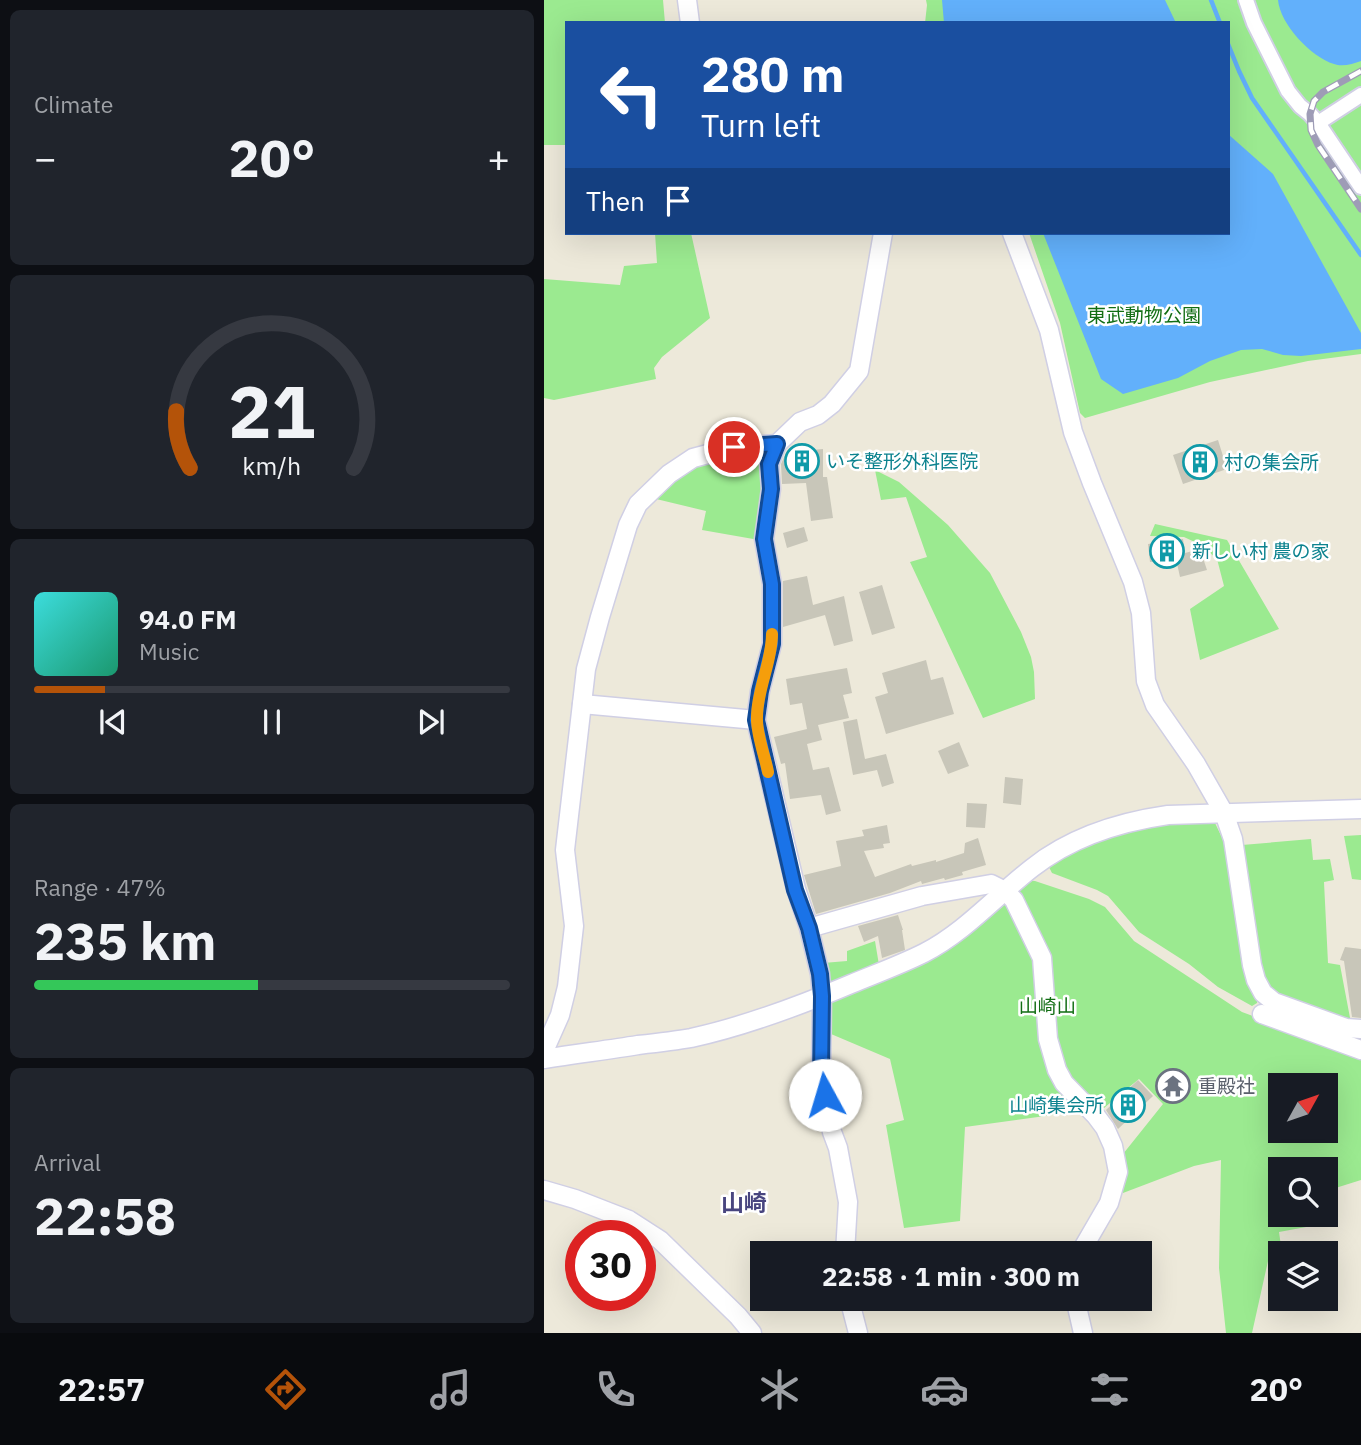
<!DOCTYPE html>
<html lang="en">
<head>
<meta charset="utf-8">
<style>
  body { margin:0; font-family:"IBM Plex Sans","Noto Sans JP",sans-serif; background:#20242c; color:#f1f3f6; height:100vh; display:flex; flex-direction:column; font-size:26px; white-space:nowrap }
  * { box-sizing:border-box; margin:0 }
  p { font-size:23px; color:#9ea1a6 }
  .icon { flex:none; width:38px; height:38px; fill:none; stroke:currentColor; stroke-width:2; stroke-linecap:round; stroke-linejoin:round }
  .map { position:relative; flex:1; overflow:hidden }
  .sheet { display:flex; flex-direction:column; gap:10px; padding:10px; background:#0d0f14; width:544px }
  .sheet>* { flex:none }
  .top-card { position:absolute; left:21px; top:21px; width:665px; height:214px; border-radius:0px; box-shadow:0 7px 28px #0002; background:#1a4fa0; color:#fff; overflow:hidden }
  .needle { width:46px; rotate:50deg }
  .buttons { position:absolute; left:724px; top:1073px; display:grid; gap:14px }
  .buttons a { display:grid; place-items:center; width:70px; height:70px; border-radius:0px; background:#171b24; box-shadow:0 7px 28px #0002; font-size:35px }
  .speed { position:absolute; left:21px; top:1220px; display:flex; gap:14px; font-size:35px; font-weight:700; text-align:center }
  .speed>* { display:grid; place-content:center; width:91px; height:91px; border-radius:50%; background:#171b24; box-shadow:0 7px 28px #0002; line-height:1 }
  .speed .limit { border:10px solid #d22; background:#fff; color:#111 }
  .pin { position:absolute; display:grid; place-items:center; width:60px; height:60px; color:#fff; margin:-30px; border:4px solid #fff; border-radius:50%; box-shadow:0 2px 7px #0007 }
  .me { position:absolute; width:77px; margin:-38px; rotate:354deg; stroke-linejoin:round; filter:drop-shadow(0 0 5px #0008) }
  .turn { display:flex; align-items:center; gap:24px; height:147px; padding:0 21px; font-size:32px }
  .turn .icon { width:91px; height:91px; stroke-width:2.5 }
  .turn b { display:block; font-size:49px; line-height:60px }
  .then { display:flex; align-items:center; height:66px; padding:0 21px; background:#0003; gap:14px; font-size:26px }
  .big { font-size:52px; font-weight:700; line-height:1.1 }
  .sheet .tile { flex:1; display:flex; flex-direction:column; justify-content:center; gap:10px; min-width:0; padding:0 24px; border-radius:10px; background:#20242c }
  .sheet .dial { align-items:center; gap:0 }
  .dial svg { height:182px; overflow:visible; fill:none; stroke:#363941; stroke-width:7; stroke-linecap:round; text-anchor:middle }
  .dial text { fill:#f1f3f6; stroke:none }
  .song { display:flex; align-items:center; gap:21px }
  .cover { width:84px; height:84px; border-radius:10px; background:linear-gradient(135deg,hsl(180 70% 55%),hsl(160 70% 35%)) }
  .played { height:7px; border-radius:4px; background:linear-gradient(90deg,#b45309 15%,#363941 15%) }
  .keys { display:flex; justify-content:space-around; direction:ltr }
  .heat { display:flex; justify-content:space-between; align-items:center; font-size:38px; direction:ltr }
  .charge { height:10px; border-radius:5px; background:linear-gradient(90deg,#34c759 47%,#363941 0) }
  .trip { position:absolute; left:206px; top:1241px; width:402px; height:70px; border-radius:0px; background:#171b24; box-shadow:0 7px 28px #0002; font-weight:700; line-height:70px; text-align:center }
  .menu { display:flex; height:112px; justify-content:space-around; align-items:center; background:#090b0e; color:#9ea1a6 }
  .menu .icon { width:49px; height:49px }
  .menu .on { color:#b45309 }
  .menu b { font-size:32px; color:#f1f3f6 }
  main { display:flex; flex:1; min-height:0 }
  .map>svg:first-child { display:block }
  .green { fill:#9bea90; fill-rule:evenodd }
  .water { fill:#62b0fb }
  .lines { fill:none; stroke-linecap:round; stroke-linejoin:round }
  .stream { stroke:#62b0fb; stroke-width:4.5 }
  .building { fill:#c8c6b9 }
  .pedestrian-casing { stroke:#d0cfe4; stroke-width:18 }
  .minor-casing { stroke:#d0cfe4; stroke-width:21 }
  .pedestrian { stroke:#fff; stroke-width:14 }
  .minor { stroke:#fff; stroke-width:18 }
  .rail-casing { stroke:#9e9cb6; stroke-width:7 }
  .rail { stroke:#fff; stroke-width:4.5; stroke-dasharray:13; stroke-linecap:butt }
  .route-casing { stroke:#114b97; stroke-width:18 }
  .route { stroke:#1a73e8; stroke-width:12 }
  .slow { stroke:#f59e0b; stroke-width:12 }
  .labels { text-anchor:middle; stroke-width:5; stroke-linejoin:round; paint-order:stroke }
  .park-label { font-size:19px; fill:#126e14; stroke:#fff }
  .culture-label { font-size:19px; fill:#0d838f; stroke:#fff; text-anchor:start }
  .worship-label { font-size:19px; fill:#5b616d; stroke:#fff; text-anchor:start }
  .quarter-label { font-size:23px; font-weight:bold; fill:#48457f; stroke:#fff }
</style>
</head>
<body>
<main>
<section class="sheet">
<div class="tile"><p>Climate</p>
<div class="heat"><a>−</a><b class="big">20°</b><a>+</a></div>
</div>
<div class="tile dial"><svg viewBox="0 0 100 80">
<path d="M14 69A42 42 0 1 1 86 69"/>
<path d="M14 69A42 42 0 0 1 8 44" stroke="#b45309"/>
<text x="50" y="56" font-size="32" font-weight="700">21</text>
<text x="50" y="72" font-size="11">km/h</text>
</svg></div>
<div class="tile">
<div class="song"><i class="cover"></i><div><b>94.0 FM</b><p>Music</p></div></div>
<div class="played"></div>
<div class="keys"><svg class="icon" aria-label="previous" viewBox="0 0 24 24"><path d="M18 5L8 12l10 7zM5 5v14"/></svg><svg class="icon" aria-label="pause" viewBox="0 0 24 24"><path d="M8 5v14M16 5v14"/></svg><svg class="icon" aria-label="next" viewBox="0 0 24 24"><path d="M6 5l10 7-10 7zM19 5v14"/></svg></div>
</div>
<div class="tile"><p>Range · 47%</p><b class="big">235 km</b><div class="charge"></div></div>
<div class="tile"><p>Arrival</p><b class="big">22:58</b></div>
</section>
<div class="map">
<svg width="817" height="1333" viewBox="0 0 817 1333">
  <rect width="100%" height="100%" fill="#ede9da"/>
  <g class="green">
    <polygon points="0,0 119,0 121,23 23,23 23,145 0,145"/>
    <polygon points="382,0 817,0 817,354 764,361 666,382 541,418 536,413 516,323 485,233 684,233 684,23 381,23 383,5"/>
    <polygon points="111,233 147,233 166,318 118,357 110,368 112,379 10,400 0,398 0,279 76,285 80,266 113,263"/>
    <polygon points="191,452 215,452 222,494 215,540 158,530 162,511 108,498 151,464"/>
    <polygon points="331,470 355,482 404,525 446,573 477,632 487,657 490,672 491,699 439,718 366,562 383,557 362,497 337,500"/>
    <polygon points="611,524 683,540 735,629 656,660 646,609 680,586 673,559 657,545 640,537 606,536"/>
    <path d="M627,823H671L683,848L714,996L713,1003L708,1006L674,987L645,964L595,932L564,896L553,890L508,873L505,867C541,842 585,829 627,823Z"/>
    <polygon points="817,835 817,880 808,879 800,836"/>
    <polygon points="767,839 769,860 786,859 790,880 780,882 784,963 796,965 807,1023 732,995 720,980 715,966 698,845"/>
    <path d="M480,880L491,881L545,899L561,907L590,941L698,1012L817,1056V1180L782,1191V1169H737V1214L770,1215L773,1225L735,1232L738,1253H737V1259L724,1261L708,1333H682L675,1268L677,1160L650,1166L579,1193L575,1189L579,1154L619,1104L595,1079L560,1108L421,1127L416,1221L360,1228L342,1125L360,1120L346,1059L287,1034L283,1006L287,1000L363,969ZM737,1085H782V1130H737Z"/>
    <polygon points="331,941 335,965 289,984 284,981 279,963 303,961 303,951"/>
  </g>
  <g class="water">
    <polygon points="398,0 621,0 632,23 400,23"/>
    <path d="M734,0H817V61C809,64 798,67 790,64C767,57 736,24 734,0Z"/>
    <polygon points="684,134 729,174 817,333 817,349 757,356 739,355 718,349 697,350 666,361 634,378 579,394 557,379 499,233 684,233"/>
  </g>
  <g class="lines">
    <g class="stream">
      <polyline points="667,0 676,23"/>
      <polyline points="684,44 695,71 708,98 817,255"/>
    </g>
  </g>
  <g class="building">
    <polygon points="674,440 683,469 639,484 629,455"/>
    <polygon points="268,446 268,450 279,449 279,477 283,477 289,518 267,521 262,483 238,484 237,464 243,451 247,447"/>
    <polygon points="260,527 264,541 243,548 239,533"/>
    <polygon points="639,539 641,553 656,549 663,570 636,577 632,559 606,562 604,544"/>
    <polygon points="263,576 269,605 300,596 309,641 290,646 281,615 239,627 239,581"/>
    <polygon points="338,585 351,628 328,635 315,592"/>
    <polygon points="382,660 387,680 399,677 410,714 342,734 331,697 344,693 338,673"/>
    <polygon points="303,668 308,693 299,695 305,718 274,725 278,740 263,744 269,770 285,767 297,811 282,815 277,795 246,799 241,763 237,764 230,737 263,729 258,703 246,705 242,679"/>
    <polygon points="313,719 321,759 342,754 350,783 338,787 333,770 309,775 299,722"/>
    <polygon points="415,742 425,766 404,774 394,751"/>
    <polygon points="461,777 479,779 477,805 459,803"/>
    <polygon points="423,803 443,804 441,828 422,827"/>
    <polygon points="343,825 346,843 339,844 340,848 320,851 331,877 367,864 368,866 392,860 392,862 420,853 421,843 434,838 442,865 418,872 419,875 401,880 400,878 378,884 377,881 346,893 272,914 260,875 297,866 292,841 320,836 318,830"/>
    <polygon points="354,915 359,930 358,930 361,950 338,958 334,936 320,942 314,926"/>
    <polygon points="801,947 817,949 817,1018 808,1017 800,961 796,960"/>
    <polygon points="594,1080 609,1096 574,1129 562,1110"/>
  </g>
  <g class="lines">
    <g class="pedestrian-casing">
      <g id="pedestrian">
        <polyline points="702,0 710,23 744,91 756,106 766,114 774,123 817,187"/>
        <polyline points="774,123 817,95"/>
      </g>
    </g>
    <g class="minor-casing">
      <g id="minor">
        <polyline points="143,0 146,23"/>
        <polyline points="468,233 505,330 529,432 548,483 589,582 597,613 602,681 611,705 652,764 680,813 689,839 708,965 712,980 719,993 730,1002 802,1028 817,1029"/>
        <polyline points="38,704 212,720"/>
        <polyline points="265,928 378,896 447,884 461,891 470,900 498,958 504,1039 513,1070 520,1083 552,1116 561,1128 569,1146 574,1172 565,1203 536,1253"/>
        <polyline points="718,1014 817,1050"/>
        <polyline points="0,1051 16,1015 23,987 30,926 21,850 42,669 56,617 84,525 94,504 125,474 149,458 190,447 233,444"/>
        <path d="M0,1059C31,1054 63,1050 94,1045C112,1043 130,1041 147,1038C202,1026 255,1006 307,984C331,974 356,965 380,953C421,932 452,896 488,868C527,837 575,822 624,815L817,809"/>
        <polyline points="0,1190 31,1199 85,1220 116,1240 194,1316 208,1333"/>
        <polyline points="301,1253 304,1202 294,1148 288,1132 277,1076 278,996 276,974 265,928 252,889 212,720 216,691 228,644 228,584 220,539 227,489 225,464 233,444 256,422 274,415 288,404 315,371 339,233"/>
        <polyline points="305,1298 314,1333"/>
        <polyline points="531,1298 539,1333"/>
      </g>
    </g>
    <use href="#pedestrian" class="pedestrian"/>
    <use href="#minor" class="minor"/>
    <g class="rail-casing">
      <polyline id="rail" points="817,71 779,92 770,101 766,114 767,130 774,145 817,209"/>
    </g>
    <use href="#rail" class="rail"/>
  </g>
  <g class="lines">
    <g class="route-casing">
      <polyline id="route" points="190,447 233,444 225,464 227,489 220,539 228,584 228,644 216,691 212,720 251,890 265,928 276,974 278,996 277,1076 281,1095"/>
    </g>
    <use href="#route" class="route"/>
    <path class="slow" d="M224,772C221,756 212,733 213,717C213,689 228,662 228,634"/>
  </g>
  <defs>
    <g id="building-ring" transform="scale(1.75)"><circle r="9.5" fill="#fff" stroke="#0f9aa8" stroke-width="1.5"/><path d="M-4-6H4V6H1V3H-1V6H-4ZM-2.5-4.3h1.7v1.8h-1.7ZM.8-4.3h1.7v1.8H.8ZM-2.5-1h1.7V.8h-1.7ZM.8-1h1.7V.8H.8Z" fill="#0f9aa8"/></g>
    <g id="temple-ring" transform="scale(1.75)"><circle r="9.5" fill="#fff" stroke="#6b7280" stroke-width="1.5"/><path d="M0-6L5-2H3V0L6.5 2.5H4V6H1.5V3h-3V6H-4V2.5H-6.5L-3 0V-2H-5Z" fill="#6b7280"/></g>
  </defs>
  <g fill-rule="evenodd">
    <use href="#building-ring" x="258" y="461"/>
    <use href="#building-ring" x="656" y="462"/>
    <use href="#building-ring" x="623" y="551"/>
    <use href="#temple-ring" x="629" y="1086"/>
    <use href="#building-ring" x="584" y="1105"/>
  </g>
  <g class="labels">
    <g class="park-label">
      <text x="600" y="322">東武動物公園</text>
      <text x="503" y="1013">山崎山</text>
    </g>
    <g class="culture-label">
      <text x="282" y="468">いそ整形外科医院</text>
      <text x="680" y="469">村の集会所</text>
      <text x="648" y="558">新しい村 農の家</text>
      <text x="560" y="1112" text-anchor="end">山崎集会所</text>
    </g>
    <g class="worship-label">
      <text x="654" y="1093">重殿社</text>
    </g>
    <g class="quarter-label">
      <text x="200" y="1211">山崎</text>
    </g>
  </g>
</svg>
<div class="buttons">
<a><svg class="needle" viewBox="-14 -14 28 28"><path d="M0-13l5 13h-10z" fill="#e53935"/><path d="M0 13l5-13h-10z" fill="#9ea1a6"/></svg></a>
<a><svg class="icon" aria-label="search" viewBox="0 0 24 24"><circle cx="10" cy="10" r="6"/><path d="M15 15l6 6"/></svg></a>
<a><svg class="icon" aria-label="layers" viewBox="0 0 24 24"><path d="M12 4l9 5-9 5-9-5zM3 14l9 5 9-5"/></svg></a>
</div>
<div class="speed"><div class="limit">30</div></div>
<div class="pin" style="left:190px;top:447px;background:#d93025"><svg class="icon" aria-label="arrive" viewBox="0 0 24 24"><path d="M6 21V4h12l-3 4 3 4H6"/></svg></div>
<svg class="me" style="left:281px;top:1095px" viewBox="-20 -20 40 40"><circle r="19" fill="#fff"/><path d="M0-13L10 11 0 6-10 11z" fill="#1a73e8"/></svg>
<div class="trip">22:58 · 1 min · 300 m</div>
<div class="top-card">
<div class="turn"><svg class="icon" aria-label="left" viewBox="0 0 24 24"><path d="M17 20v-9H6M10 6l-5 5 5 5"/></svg><div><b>280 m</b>Turn left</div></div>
<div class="then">Then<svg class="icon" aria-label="arrive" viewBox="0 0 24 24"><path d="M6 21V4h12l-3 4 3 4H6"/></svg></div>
</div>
</div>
</main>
<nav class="menu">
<b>22:57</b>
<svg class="icon on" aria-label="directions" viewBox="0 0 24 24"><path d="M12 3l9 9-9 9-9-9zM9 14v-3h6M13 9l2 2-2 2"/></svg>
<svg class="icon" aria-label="music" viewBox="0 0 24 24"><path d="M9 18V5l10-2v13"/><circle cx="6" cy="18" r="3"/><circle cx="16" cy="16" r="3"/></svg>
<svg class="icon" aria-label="phone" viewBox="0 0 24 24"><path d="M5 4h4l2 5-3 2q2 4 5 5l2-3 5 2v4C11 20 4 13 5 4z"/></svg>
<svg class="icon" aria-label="climate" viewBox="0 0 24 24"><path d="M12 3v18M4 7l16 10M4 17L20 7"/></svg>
<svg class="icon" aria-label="car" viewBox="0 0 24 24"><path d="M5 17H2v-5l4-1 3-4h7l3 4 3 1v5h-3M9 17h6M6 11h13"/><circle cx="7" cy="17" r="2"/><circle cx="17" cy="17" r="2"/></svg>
<svg class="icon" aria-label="filters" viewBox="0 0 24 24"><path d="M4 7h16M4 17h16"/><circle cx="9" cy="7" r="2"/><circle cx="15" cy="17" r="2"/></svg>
<b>20°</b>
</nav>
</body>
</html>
